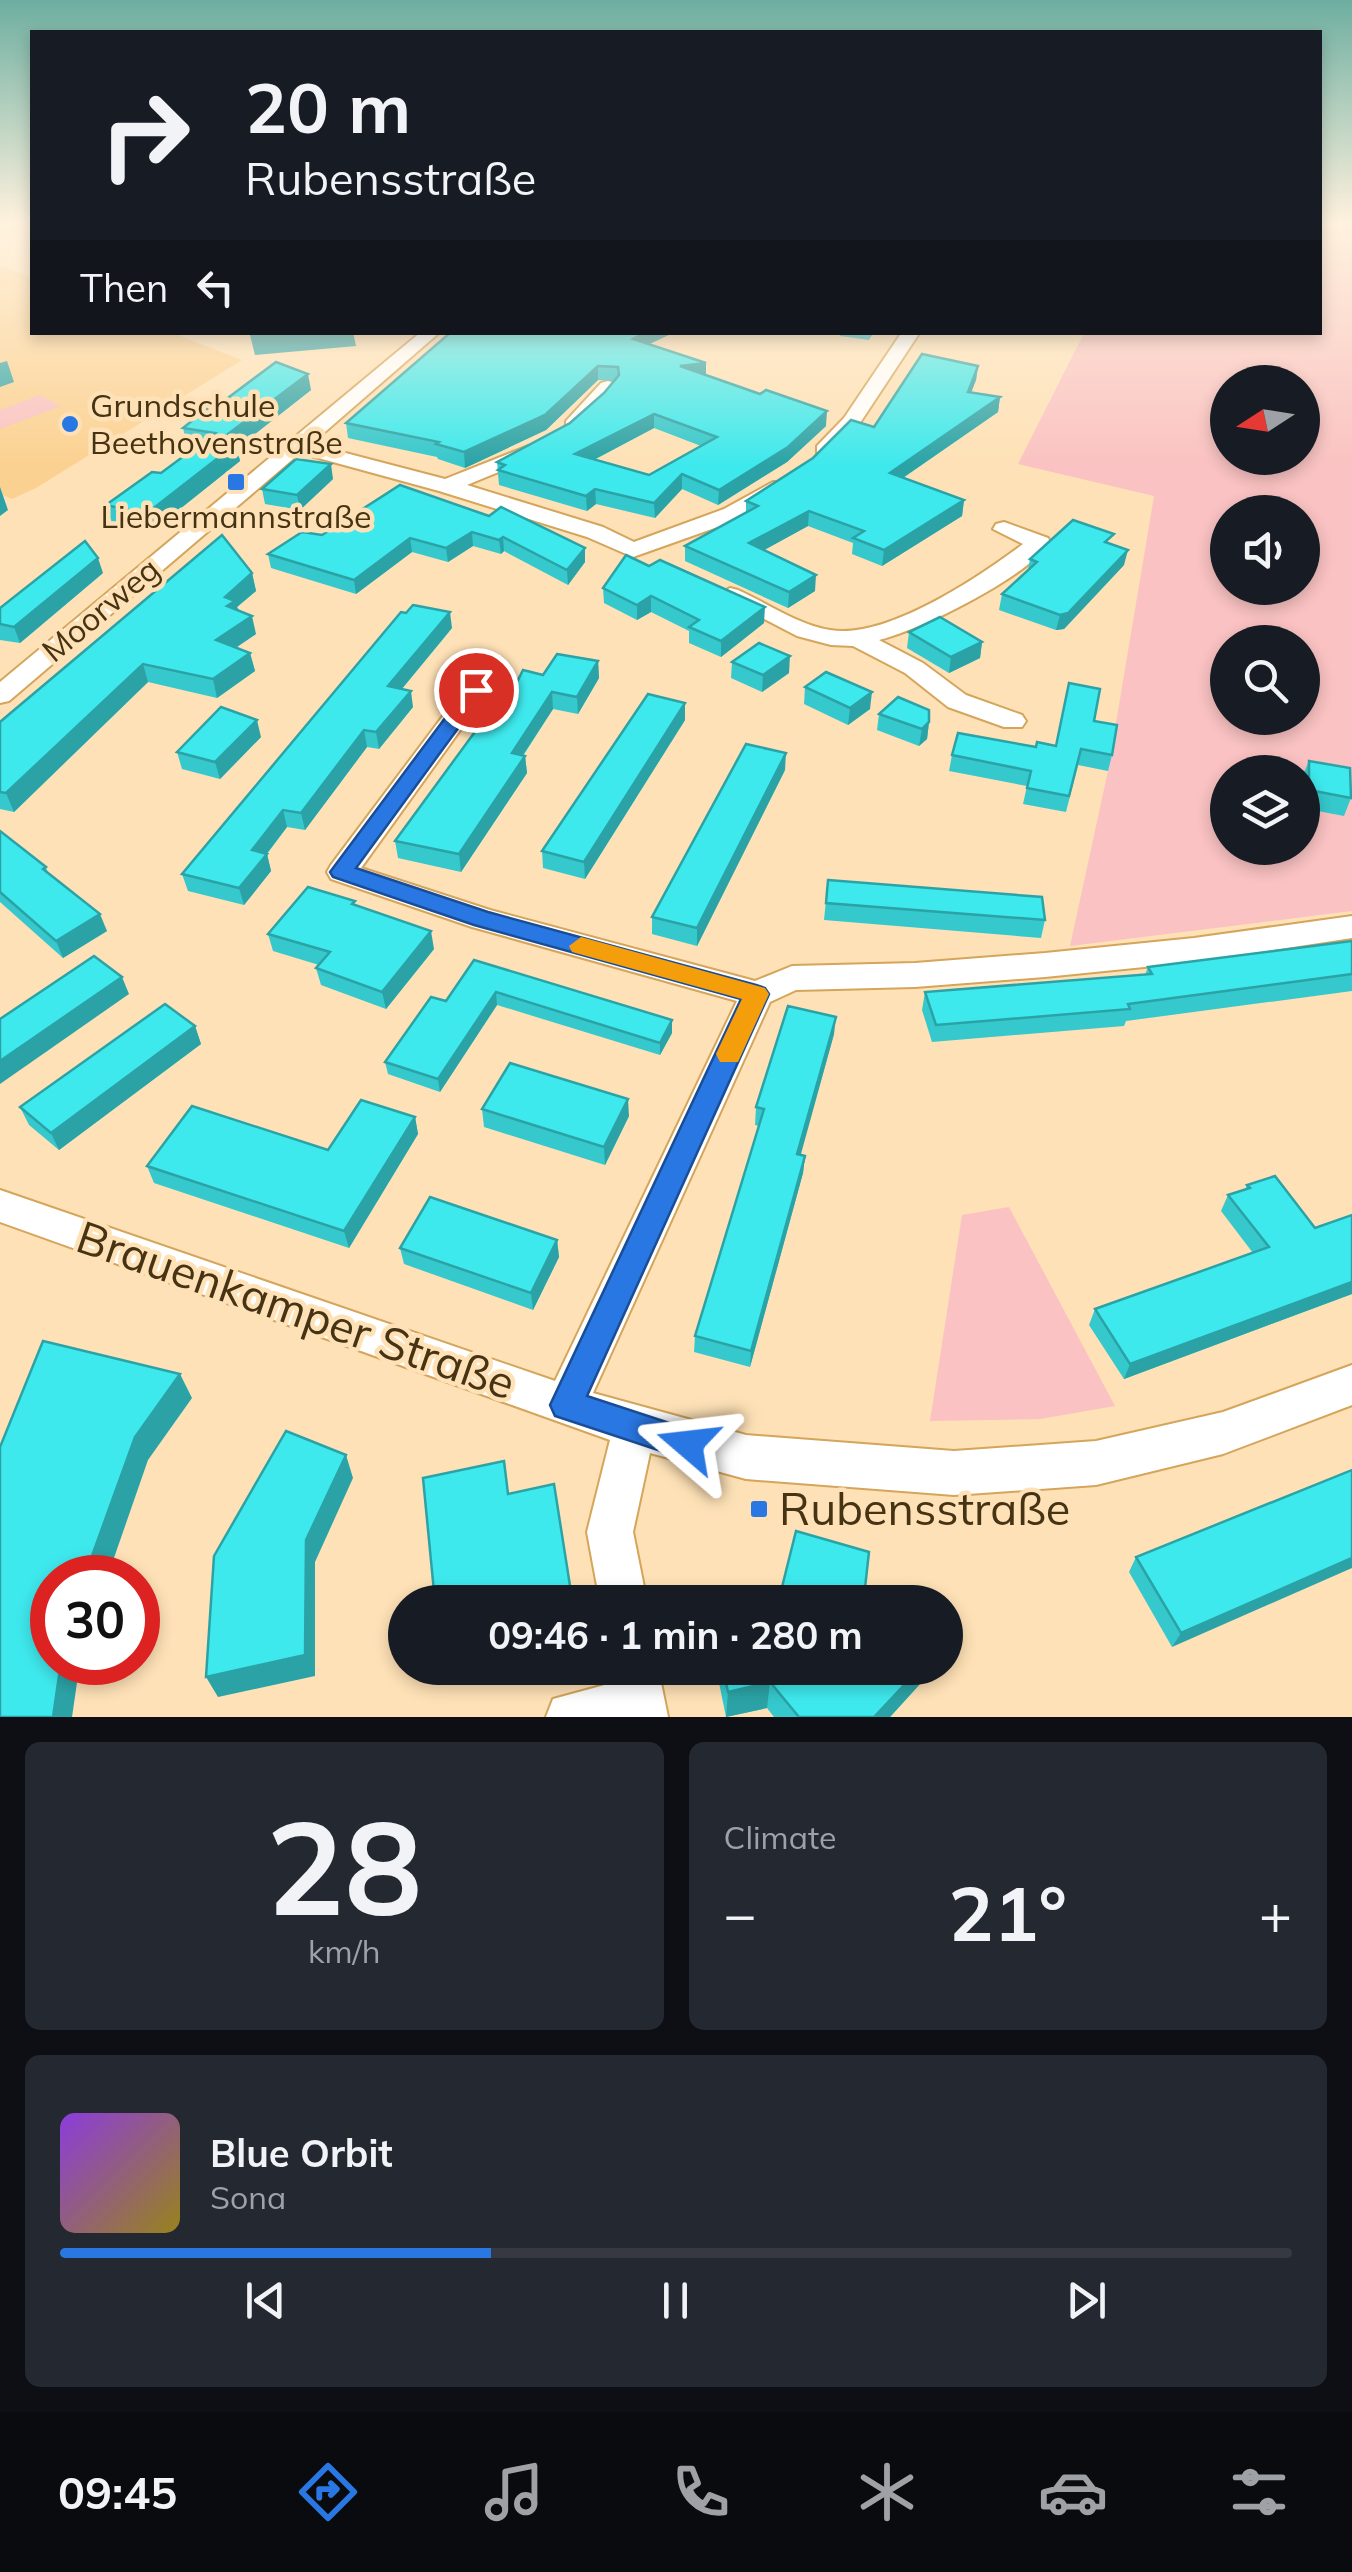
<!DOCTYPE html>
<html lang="en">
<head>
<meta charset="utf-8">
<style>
  body { margin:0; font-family:Mulish,sans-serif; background:#242831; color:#f1f3f6; height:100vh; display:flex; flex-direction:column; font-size:38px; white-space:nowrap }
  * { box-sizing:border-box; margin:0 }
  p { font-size:32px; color:#9ea1a6 }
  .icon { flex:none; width:55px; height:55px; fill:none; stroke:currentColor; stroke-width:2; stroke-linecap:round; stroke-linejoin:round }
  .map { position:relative; height:1717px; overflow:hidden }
  .panel { display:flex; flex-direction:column; gap:25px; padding:25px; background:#0d0f14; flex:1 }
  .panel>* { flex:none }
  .banner { position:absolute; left:30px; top:30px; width:1292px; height:305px; border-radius:0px; box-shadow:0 5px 15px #0003; background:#171b24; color:#f1f3f6; overflow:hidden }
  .needle { width:65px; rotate:258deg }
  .fabs { position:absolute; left:1210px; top:365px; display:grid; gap:20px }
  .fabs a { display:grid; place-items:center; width:110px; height:110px; border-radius:50%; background:#171b24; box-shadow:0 5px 15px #0003; font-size:50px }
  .speed { position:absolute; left:30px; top:1555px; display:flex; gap:20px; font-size:50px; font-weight:700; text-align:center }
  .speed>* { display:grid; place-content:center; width:130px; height:130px; border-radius:50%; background:#171b24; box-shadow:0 5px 15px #0003; line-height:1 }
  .speed .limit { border:15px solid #d22; background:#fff; color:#111 }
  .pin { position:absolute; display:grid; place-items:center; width:85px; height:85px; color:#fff; margin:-42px; border:5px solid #fff; border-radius:50%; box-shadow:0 2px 10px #0007 }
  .me { position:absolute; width:110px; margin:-55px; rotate:287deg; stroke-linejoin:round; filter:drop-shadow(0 0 8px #0008) }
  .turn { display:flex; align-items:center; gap:35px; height:210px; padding:0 50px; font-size:45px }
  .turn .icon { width:130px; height:130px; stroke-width:2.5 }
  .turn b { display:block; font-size:70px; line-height:85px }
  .then { display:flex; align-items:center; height:95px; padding:0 50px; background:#0003; gap:20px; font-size:38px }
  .big { font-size:75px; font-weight:700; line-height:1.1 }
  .panel .widget { flex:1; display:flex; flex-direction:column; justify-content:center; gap:15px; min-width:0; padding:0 35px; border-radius:15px; background:#242831 }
  .panel .dial { align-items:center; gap:0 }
  .dial b { font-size:130px; line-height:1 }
  .song { display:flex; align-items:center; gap:30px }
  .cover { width:120px; height:120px; border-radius:15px; background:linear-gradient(135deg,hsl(270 70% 55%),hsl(50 70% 35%)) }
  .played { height:10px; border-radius:5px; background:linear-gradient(90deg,#2977e3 35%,#363941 35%) }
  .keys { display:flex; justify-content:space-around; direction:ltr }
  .heat { display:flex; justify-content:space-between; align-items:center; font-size:55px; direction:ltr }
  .panel .tiles { flex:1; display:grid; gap:25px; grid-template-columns:1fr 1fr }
  .widget:last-child { grid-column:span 2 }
  .trip { position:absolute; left:388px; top:1585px; width:575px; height:100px; border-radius:50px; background:#171b24; box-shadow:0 5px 15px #0003; font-weight:700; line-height:100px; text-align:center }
  .dock { display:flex; height:160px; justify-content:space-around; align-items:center; background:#090b0e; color:#9ea1a6 }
  .dock .icon { width:70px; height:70px }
  .dock .selected { color:#2977e3 }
  .dock b { font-size:45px; color:#f1f3f6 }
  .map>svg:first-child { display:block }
  .built { fill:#fbd191 }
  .green { fill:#fac2c2; fill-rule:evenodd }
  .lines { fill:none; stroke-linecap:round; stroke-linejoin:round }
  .minor-casing { stroke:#d4a55a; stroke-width:4 }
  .minor { fill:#fff; fill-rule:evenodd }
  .wall { fill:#35c8cc; fill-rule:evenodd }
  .shaded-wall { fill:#2ba3a6 }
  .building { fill:#3ee9ed; stroke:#2ba3a6; stroke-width:2.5; fill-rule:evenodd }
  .route { fill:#2977e3; stroke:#1b4d94; stroke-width:2.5 }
  .slow { fill:#f59e0b }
  .poi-dot { fill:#2977e3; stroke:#fee1b6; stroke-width:4 }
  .labels { text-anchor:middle; stroke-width:9; stroke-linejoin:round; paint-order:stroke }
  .far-poi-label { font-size:32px; fill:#463313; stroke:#fee1b6; text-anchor:start }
  .far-street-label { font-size:32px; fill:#463313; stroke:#fee1b6 }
  .near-street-label { font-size:45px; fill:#463313; stroke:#fee1b6 }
  .near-poi-label { font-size:45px; fill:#463313; stroke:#fee1b6; text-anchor:start }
</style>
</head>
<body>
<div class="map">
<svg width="1352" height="1717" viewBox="0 0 1352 1717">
  <rect width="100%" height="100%" fill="#fee1b6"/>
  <polygon class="built" points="3,266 32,278 32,332 172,333 242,360 36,488 12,499 0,494 0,268"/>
  <g class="green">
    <path d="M1320,225H1352V911L1070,946L1108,771L1154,496L1018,464L1084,333L1320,332ZM1228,382H1302V458H1228ZM1228,512H1302V588H1228ZM1228,642H1302V718H1228ZM1228,772H1302V848H1228Z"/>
    <polygon points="39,395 61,406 0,429 0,410"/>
    <polygon points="1009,1207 1115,1406 1040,1419 930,1421 962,1215"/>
  </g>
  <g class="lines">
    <g class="minor-casing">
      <g id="minor">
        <polygon points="421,332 440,332 311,444 445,479 528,446 542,446 542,454 467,485 603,527 634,542 724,509 773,482 789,482 792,487 740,519 633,557 587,537 439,491 300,453 9,701 0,703 0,682"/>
        <polygon points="902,332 920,332 858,426 831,454 817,454 817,446 844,418"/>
        <polygon points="608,381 615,383 615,391 580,429 566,429 566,421 601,383"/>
        <path d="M1004,522L1048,538L1051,543C1022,579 925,628 879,640L923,663L966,695L1022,715L1026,721L1022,727H1004L948,707L905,673L853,646L831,645L797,636L718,595L730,588L738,590C767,603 798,625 830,630C886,640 979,577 1023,544L993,529L996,524Z"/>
        <polygon points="476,682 489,690 361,868 490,910 755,981 792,966 915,963 1045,953 1194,938 1352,916 1352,938 1194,962 1045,977 915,987 796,990 770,1002 593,1393 746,1435 954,1451 1096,1441 1223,1412 1352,1365 1352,1405 1223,1454 1096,1485 954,1495 746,1479 650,1453 633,1532 647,1602 600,1602 587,1532 610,1440 0,1222 0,1190 555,1381 737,1001 472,927 331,879 327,872 331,865 467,684"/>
        <polygon points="610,1668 658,1668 668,1717 546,1717 553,1699 612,1683"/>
      </g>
    </g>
    <use href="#minor" class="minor"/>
  </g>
  <g class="wall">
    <polygon points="840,332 874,332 869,340 840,336"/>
    <path d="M650,344L706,375L826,426L787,462L718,505L682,489L655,518L596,504L587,511L499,485L497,462L570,423L604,393L614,381L598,380L546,430L465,468L438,459L437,457L348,438L346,423ZM654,428L701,446L649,475L594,460Z"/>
    <polygon points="978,366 976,380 971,392 1000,397 998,412 903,478 964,500 962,516 882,566 852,554 853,543 808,526 764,550 815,591 788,608 685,561 685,546 746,512 746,501"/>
    <polygon points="311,390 237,448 240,461 151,532 112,523 106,505 161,473 197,446 187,445 183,428 213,409"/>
    <polygon points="333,479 300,510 265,504 262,489"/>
    <polygon points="400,485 585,562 568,585 504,551 501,554 473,546 448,562 412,552 356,594 271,568 268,554 322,535"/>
    <polygon points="1112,544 1124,565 1064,629 1056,630 999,610 1002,594 1028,570 1030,559"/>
    <polygon points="626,555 764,623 721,657 689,643 689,631 651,612 637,620 604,603 603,588"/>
    <polygon points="103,573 20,643 0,640 0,608"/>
    <polygon points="252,573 256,591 237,607 256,634 236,647 250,653 255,671 217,698 148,682 14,812 0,809 0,722"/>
    <polygon points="452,628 402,689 413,707 379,749 367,747 305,830 287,827 267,854 271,871 244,905 188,891 182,874"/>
    <polygon points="909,632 982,642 980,658 949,673 907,648"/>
    <polygon points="598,661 599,678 578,714 553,709 523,756 525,756 527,773 461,872 398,858 395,841 506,704 543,675"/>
    <polygon points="732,662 789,673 762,692 731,678"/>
    <polygon points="805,687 870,709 848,725 804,704"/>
    <polygon points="685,703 685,720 585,879 543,868 542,851"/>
    <polygon points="879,714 929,722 927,739 919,746 877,730"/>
    <polygon points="1094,721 1112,755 1108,771 1078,765 1066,812 1023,804 1027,786 949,771 952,755 1056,746"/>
    <polygon points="261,737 220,779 182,769 177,752"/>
    <polygon points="1309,761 1351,798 1344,816 1302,808 1302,777"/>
    <polygon points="785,770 697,946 652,934 652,917"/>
    <polygon points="0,831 46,867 48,873 107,931 63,958 0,902"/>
    <polygon points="828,880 1045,920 1041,938 824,920"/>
    <polygon points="356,905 434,949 386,1009 321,985 316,968 319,965 273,951 268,934"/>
    <polygon points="1352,941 1352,991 1126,1021 1124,1026 932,1042 922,1010 925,992 1145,975 1148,967"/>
    <polygon points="474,960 672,1033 660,1055 497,1005 440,1092 388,1074 385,1062 446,1001"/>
    <polygon points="195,1026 201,1044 59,1150 29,1125 20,1107"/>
    <polygon points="834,1034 800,1155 805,1156 803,1173 750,1367 694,1352 695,1336 759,1126 755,1125 756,1107"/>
    <polygon points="482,1109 629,1116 605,1165 484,1127"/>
    <polygon points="415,1117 418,1134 349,1248 154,1183 147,1166 328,1150"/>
    <polygon points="1247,1185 1315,1228 1352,1215 1352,1294 1124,1379 1089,1325 1095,1309 1253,1253 1221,1211 1228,1195 1245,1190"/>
    <polygon points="557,1240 559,1257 533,1310 404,1264 400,1248"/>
    <polygon points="1352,1470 1172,1647 1129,1572 1136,1557"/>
    <polygon points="716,1668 925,1668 920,1684 890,1717 774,1717 767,1708 726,1717"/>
  </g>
  <g class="shaded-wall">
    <polygon points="276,332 353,332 356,346 255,355 250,335"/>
    <polygon points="646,332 675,332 633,352 633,339"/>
    <polygon points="7,361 14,382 0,387 0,363"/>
    <polygon points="706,363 706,377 680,366"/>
    <polygon points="598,366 598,380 546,430 465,468 464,452"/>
    <polygon points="978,366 976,380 966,406 968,392"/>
    <polygon points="308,374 311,390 237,448 240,461 151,532 146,514 228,434"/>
    <polygon points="1000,397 998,412 888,488 890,473"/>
    <polygon points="827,411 826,426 787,462 718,505 719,490"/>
    <polygon points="654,414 654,428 576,469 575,454"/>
    <polygon points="331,464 333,479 300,510 297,495"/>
    <polygon points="682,474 682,489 655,518 654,503"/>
    <polygon points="0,487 8,510 0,516"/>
    <polygon points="595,489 596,504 587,511 586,496"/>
    <polygon points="964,500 962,516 882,566 884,550"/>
    <polygon points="809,511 808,526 748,559 749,543"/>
    <polygon points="472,532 473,546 448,562 446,548"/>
    <polygon points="503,537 504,551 501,554 499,540"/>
    <polygon points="410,538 412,552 356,594 354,580"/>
    <polygon points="585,548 585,562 568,585 567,570"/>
    <polygon points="1128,550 1124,565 1064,629 1056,630 1060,615"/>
    <polygon points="98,558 103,573 20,643 14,627"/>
    <polygon points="252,573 256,591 237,607 240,619 232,624 225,597"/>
    <polygon points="816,575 815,591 788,608 789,592"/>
    <polygon points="651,596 651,612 637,620 637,605"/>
    <polygon points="765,607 764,623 721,657 721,641"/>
    <polygon points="450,612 452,628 390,703 388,686"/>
    <polygon points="252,616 256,634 221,658 216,640"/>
    <polygon points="982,642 980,658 949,673 951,657"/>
    <polygon points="250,653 255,671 217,698 213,679"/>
    <polygon points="790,656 789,673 762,692 763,675"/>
    <polygon points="598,661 599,678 578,714 577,697"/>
    <polygon points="143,664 148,682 14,812 6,793"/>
    <polygon points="411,691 413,707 379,749 376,732"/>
    <polygon points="552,692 553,709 513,770 512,753"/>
    <polygon points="872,692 870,709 848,725 850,708"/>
    <polygon points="685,703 685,720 585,879 584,862"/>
    <polygon points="257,720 261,737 220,779 215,762"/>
    <polygon points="929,722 927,739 919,746 922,729"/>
    <polygon points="364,730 367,747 305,830 301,813"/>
    <polygon points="786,753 785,770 697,946 697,928"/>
    <polygon points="525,756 527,773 461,872 459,854"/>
    <polygon points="283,810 287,827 261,861 267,854 271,871 244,905 239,888 252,850"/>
    <polygon points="100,914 107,931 63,958 56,941"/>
    <polygon points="431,931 434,949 386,1009 382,992"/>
    <polygon points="122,977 129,994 0,1084 0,1061"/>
    <polygon points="496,992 497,1005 440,1092 438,1079"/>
    <polygon points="836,1017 834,1034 796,1172 797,1154"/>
    <polygon points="672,1020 672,1033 660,1055 660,1043"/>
    <polygon points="195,1026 201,1044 59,1150 51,1133"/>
    <polygon points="628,1099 629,1116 605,1165 604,1147"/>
    <polygon points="415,1117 418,1134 349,1248 344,1231"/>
    <polygon points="805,1156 803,1173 750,1367 751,1351"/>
    <polygon points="557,1240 559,1257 533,1310 531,1293"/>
    <polygon points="1352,1282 1352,1294 1124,1379 1130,1364"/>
    <polygon points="180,1374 192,1398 148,1460 107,1578 84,1578 135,1437"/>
    <polygon points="346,1455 353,1478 315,1562 315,1676 218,1697 206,1677 306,1540"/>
    <polygon points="1352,1558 1352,1568 1172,1647 1181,1633"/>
    <polygon points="571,1592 572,1602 526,1602"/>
    <polygon points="61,1662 80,1662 72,1717 53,1717"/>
    <polygon points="920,1668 925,1668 920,1684 890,1717 874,1717"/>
    <polygon points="770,1682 767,1708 726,1717 728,1692"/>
  </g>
  <g class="building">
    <path d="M451,332H646L633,339L706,363L680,366L760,394L766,390L827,411L788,447L719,490L682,474L654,503L595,489L586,496L498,470L505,465L497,462L570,423L604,393L619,375L618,367L598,366L545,415L464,452L436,444L439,442L346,423ZM654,414L717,437L649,475L575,454Z"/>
    <polygon points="922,354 978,366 968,392 1000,397 890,473 964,500 884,550 853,538 864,531 809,511 749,543 816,575 789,592 685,546 758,506 746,501 813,458 851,420 874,427"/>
    <polygon points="276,362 308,374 228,434 236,444 146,514 106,505 152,472 161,473 215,433 183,428 208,408 213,409"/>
    <polygon points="296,459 331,464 297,495 262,489"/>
    <polygon points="400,485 489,516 501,507 585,548 567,570 503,537 499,540 472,532 446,548 410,538 354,580 268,554 302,532 322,535"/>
    <polygon points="1073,520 1114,534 1105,542 1128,550 1068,613 1060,615 1002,594 1037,562 1030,559"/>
    <polygon points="222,535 252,573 225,597 235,601 227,606 252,616 216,640 250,653 213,679 143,664 6,793 0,792 0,722"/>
    <polygon points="85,541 98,558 14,627 0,624 0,608"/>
    <polygon points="626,555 649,566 660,560 765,607 721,641 689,627 699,620 651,596 637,605 603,588"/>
    <polygon points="413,605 450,612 388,686 411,691 376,732 364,730 301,813 283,810 252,850 267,854 239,888 182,874 401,612 406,613"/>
    <polygon points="940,617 982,642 951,657 909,632"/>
    <polygon points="759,643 790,656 763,675 732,662"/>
    <polygon points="557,654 598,661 577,697 552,692 512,753 525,756 459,854 395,841 496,703 506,704 523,670 543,675"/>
    <polygon points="826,672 872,692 850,708 805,687"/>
    <polygon points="1069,683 1100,689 1094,721 1117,725 1112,755 1081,749 1069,796 1027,788 1031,771 952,755 958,733 1036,747 1037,742 1056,746"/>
    <polygon points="648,694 685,703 584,862 542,851"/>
    <polygon points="898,697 929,710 929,722 922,729 879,714"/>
    <polygon points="221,707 257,720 215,762 177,752"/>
    <polygon points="746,744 786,753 697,928 652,917"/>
    <polygon points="1309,761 1350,768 1351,798 1309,790"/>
    <polygon points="0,831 46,867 43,869 100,914 56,941 0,892"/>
    <polygon points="828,880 1042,897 1045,920 826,903"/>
    <polygon points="308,887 355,901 352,904 431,931 382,992 316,968 330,952 268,934"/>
    <polygon points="1352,941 1352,974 1128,1004 1130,1009 936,1025 925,992 1152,974 1148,967"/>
    <polygon points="94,956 122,977 0,1061 0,1019"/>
    <polygon points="474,960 672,1020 660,1043 496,992 438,1079 385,1062 431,997 446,1001"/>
    <polygon points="165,1004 195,1026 51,1133 20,1107"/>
    <polygon points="788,1006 836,1017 797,1154 805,1156 751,1351 695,1336 764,1109 756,1107"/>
    <polygon points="510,1063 628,1099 604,1147 482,1109"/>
    <polygon points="361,1100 415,1117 344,1231 147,1166 192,1106 328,1150"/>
    <polygon points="1275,1176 1315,1228 1352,1215 1352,1282 1130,1364 1095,1309 1269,1247 1228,1195 1250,1188 1247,1185"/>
    <polygon points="430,1197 557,1240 531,1293 400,1248"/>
    <polygon points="43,1341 180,1374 135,1437 84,1578 52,1578 52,1662 61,1662 53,1717 0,1717 0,1447"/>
    <polygon points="286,1431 346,1455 306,1540 305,1655 206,1677 214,1556"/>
    <polygon points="504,1461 508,1494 554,1484 571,1592 526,1602 435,1602 423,1478"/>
    <polygon points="1352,1470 1352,1558 1181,1633 1136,1557"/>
    <polygon points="796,1531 869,1552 865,1588 878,1602 737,1602 781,1591"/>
    <polygon points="723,1668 920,1668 874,1717 799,1717 770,1682 728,1692"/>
  </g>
  <linearGradient id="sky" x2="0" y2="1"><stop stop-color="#6daea0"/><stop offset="0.48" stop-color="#fff2de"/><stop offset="1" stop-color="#fff2de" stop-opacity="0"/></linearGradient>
  <rect width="1352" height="465" fill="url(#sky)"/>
  <polygon class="route" points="476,684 486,690 356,868 488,912 756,985 765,988 769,994 587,1396 700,1433 705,1444 700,1456 688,1460 555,1416 550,1405 741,999 474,925 333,877 330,872 469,686"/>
  <polygon class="slow" points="581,937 765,988 769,994 738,1062 720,1062 716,1054 742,999 572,952 569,946"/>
  <g class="poi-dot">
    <circle cx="70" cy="424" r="10"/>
    <rect x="226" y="472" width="20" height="20" rx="5"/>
    <rect x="749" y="1499" width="20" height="20" rx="5"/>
  </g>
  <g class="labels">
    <g class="far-poi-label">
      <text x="90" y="417">Grundschule<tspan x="90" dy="37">Beethovenstraße</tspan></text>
      <text x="236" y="528" text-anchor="middle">Liebermannstraße</text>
    </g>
    <g class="far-street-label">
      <text transform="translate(101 610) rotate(-40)" y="11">Moorweg</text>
    </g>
    <g class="near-street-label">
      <text transform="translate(296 1310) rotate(19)" y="16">Brauenkamper Straße</text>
    </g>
    <g class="near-poi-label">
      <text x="779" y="1525">Rubensstraße</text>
    </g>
  </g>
</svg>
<div class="fabs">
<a><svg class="needle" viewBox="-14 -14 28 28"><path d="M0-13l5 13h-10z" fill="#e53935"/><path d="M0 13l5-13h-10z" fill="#9ea1a6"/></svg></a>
<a><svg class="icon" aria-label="sound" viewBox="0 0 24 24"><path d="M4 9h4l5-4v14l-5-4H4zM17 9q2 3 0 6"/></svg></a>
<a><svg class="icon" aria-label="search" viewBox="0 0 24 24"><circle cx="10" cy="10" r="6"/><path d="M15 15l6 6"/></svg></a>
<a><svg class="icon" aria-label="layers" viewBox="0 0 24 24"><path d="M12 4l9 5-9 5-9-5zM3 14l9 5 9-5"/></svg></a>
</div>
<div class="speed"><div class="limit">30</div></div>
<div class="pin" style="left:476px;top:690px;background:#d93025"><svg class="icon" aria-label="arrive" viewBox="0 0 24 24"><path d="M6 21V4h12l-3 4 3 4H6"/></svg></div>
<svg class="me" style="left:688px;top:1444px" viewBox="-20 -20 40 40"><path d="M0-17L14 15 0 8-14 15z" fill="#2977e3" stroke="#fff" stroke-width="4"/></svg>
<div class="trip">09:46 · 1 min · 280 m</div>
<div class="banner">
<div class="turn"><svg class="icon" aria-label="right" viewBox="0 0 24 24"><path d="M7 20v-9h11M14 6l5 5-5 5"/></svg><div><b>20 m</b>Rubensstraße</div></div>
<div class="then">Then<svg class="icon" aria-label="left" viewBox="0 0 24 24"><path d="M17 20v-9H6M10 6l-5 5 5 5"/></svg></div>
</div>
</div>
<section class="panel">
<div class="tiles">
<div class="widget dial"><b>28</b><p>km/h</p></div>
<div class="widget"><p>Climate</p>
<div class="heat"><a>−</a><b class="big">21°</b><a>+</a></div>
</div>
<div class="widget">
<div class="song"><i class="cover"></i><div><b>Blue Orbit</b><p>Sona</p></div></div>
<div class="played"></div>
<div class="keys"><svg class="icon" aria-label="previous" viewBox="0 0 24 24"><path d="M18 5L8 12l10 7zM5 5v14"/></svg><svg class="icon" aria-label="pause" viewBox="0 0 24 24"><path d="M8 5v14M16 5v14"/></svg><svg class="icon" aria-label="next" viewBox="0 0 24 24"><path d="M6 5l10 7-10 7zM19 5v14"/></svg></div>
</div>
</div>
</section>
<nav class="dock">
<b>09:45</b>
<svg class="icon selected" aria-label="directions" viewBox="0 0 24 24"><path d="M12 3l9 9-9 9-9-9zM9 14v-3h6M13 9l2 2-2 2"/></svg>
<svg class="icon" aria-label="music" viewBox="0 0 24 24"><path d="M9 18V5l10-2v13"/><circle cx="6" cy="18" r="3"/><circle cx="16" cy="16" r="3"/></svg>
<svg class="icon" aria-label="phone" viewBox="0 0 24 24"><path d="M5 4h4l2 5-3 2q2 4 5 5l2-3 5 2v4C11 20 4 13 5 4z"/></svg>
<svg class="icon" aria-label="climate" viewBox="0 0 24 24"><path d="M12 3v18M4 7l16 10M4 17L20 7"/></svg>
<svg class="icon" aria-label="car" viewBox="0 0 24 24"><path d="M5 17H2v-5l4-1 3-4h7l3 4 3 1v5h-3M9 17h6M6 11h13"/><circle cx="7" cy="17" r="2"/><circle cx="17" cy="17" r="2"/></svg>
<svg class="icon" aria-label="filters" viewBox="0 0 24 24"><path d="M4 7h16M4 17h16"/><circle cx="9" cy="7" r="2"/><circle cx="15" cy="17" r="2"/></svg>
</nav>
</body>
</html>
